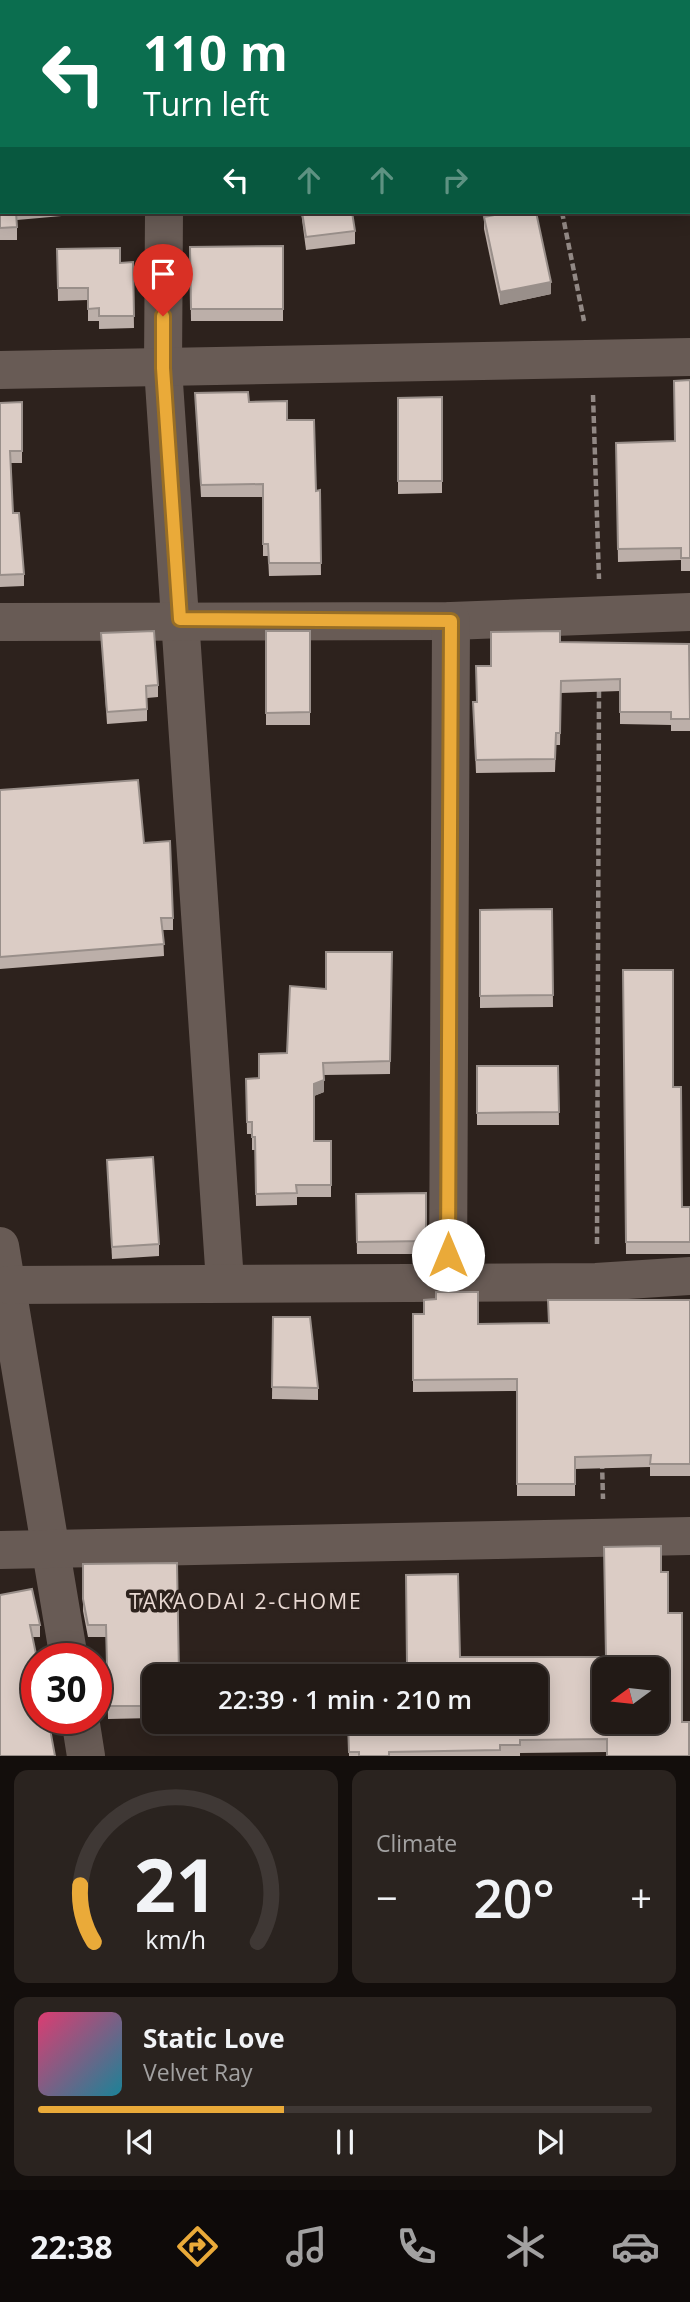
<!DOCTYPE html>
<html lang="en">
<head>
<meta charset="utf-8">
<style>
  body { margin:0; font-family:"Open Sans",sans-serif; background:#2a231f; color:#f1f3f6; height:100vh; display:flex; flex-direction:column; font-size:26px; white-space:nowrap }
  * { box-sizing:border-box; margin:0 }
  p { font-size:23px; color:#a2a1a1 }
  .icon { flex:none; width:38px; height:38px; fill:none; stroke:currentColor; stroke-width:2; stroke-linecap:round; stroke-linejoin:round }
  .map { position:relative; height:1756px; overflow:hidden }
  .drawer { display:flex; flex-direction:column; gap:14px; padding:14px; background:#130e0c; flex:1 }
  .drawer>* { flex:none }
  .guide { position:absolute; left:0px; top:0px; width:691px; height:214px; box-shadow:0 4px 18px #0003,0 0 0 2px #3f3835; background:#0b6e4f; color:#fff; overflow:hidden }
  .needle { width:46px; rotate:255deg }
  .fabs { position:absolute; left:592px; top:1657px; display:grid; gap:14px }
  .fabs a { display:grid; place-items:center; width:77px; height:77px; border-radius:14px; background:#221a16; box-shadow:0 4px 18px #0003,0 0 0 2px #3f3835; font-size:35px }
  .speed { position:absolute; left:21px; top:1643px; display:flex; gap:14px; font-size:35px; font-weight:700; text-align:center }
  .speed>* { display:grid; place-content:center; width:91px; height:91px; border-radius:50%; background:#221a16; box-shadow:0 4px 18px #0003,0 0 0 2px #3f3835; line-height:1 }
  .speed .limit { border:10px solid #d22; background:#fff; color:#111 }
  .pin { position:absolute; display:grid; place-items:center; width:60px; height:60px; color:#fff; margin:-72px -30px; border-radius:50% 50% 50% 0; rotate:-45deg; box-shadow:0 0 7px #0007 }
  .pin .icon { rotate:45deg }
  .me { position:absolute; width:77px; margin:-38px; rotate:0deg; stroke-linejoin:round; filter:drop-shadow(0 0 5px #0008) }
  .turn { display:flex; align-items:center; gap:24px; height:147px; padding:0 28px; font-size:32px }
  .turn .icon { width:91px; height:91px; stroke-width:2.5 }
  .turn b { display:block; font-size:49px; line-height:60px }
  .lanes { display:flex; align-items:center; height:66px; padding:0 28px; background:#0003; justify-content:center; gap:35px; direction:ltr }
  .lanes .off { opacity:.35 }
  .big { font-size:52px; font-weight:600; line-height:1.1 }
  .drawer .widget { flex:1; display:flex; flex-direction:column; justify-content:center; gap:10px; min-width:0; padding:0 24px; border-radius:14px; background:#2a231f }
  .drawer .dial { align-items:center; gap:0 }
  .dial svg { height:182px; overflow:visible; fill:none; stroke:#3f3835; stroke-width:7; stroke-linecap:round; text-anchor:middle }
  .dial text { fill:#f1f3f6; stroke:none }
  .song { display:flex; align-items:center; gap:21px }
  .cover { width:84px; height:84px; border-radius:10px; background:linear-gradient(135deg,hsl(340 70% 55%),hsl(190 70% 35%)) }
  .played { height:7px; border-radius:4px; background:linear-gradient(90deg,#eaaa39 40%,#3f3835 40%) }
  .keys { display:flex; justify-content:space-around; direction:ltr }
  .heat { display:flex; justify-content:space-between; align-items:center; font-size:38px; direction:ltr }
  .drawer .tiles { flex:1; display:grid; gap:14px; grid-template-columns:1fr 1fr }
  .widget:last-child { grid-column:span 2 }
  .trip { position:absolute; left:142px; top:1664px; width:406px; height:70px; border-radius:14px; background:#221a16; box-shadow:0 4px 18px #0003,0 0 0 2px #3f3835; font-weight:600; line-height:70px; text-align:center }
  .tab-bar { display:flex; height:112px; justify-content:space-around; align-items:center; background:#0e0a09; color:#a2a1a1 }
  .tab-bar .icon { width:49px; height:49px }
  .tab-bar .on { color:#eaaa39 }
  .tab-bar b { font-size:32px; color:#f1f3f6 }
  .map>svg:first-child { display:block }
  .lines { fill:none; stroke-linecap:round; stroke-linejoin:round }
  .path { stroke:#928985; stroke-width:4.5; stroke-dasharray:7 3.5; stroke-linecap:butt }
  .minor { stroke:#685b55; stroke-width:38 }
  .wall { fill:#bcafa9 }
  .shaded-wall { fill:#998f8a }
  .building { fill:#dbccc5; stroke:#998f8a; stroke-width:2; fill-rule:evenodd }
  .route-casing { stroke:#986e25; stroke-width:18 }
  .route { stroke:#eaaa39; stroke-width:12 }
  .labels { text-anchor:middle; stroke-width:7; stroke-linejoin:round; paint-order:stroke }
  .neighbourhood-label { font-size:21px; letter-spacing:2px; fill:#e9d9d3; stroke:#2d221d }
</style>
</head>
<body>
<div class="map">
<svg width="690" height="1756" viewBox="0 0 690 1756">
  <rect width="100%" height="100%" fill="#2d221d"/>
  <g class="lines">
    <g class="path">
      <polyline points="522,0 522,2"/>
      <polyline points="562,212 584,321"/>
      <polyline points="593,395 599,579"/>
      <polyline points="597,1244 599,689"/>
      <polyline points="602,1462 603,1499"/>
    </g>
    <g class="minor">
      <polyline points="655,0 655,2"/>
      <polyline points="164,212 163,368 225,1282"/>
      <polyline points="0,370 690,357"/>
      <polyline points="0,622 451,621 690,612"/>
      <polyline points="0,1246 69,1659"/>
      <polyline points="448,1283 451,621"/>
      <polyline points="8,1285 596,1282 690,1276"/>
      <polyline points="0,1550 690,1536"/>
      <polyline points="80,1718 86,1756"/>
    </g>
  </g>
  <g class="wall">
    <polygon points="0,159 2,212 84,212 84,214 17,220 17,240 0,240"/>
    <polygon points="301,212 352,212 355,231 355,244 306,250"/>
    <polygon points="581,212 632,212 581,213"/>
    <polygon points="484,217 551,294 500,305 484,229"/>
    <polygon points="283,246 283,321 191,321 190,247"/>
    <polygon points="57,249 120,263 133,262 134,328 99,329 99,321 88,321 88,300 58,301"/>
    <polygon points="690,380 690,571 681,571 681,560 618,562 616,443 674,441"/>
    <polygon points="195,393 249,402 287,420 316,491 320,490 321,575 269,576 268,556 263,556 263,497 201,497"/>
    <polygon points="442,397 442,493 398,494 398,398"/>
    <polygon points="22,402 22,463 11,463 13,513 24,574 24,586 0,587 0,403"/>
    <rect x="266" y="631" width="44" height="94"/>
    <polygon points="101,633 158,685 158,697 147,698 147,721 107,724"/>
    <polygon points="560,642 690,682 690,731 671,731 671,725 620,724 620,691 561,693 560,745 556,745 555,772 476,773 473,702 477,702"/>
    <polygon points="0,790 144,843 173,918 173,930 163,930 164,956 0,969"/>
    <polygon points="552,909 553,1007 480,1008 480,910"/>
    <polygon points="392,952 390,1074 324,1075 324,1092 314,1096 314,1141 331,1141 331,1197 297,1197 297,1205 256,1206 255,1150 252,1150 252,1134 247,1134 246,1079 259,1078 287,1053 326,989"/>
    <polygon points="623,970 673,1087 682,1207 690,1207 690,1254 626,1254"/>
    <polygon points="477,1066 558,1066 559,1125 477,1125"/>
    <polygon points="107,1160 159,1244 159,1256 112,1259"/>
    <polygon points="426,1193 426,1254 357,1254 356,1194"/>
    <polygon points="548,1300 690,1300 690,1476 650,1476 650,1467 575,1469 575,1496 517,1496 517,1391 413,1392 413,1314 478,1324 549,1323"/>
    <polygon points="273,1317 318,1388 318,1400 272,1399"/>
    <polygon points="83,1564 179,1675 154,1676 154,1718 108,1719 106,1637 88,1637 83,1611"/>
    <polygon points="0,1595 40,1625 40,1637 33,1637"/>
    <polygon points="460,1657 605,1657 607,1752 520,1753 520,1756 349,1756 348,1722 407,1663"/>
  </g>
  <g class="shaded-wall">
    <polygon points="551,282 551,294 500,305 500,292"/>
    <polygon points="324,1080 324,1092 314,1096 314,1084"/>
  </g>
  <g class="building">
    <polygon points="543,0 637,0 638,2 543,2"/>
    <polygon points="0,159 2,159 2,212 16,212 17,227 0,228"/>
    <polygon points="302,212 352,212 355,231 306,237"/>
    <polygon points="510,212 536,212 551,282 500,292 484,217"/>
    <polygon points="283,246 283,309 191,309 190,247"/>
    <polygon points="120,248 120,263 133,262 134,316 99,316 99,308 88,309 88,288 58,288 57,249"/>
    <polygon points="690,380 690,558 681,558 681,548 618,549 616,443 675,441 674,381"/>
    <polygon points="248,392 249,402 287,401 287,420 314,420 316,491 320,490 321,563 269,563 268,544 263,544 263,484 201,485 195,393"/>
    <polygon points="442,397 442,481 398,481 398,398"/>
    <polygon points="22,402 22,451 10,451 13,513 19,513 24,574 0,575 0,403"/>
    <polygon points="154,631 158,685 146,686 147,709 107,712 101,633"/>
    <polygon points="266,631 310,631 310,712 266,713"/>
    <polygon points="560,631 560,642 689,644 690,719 671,719 671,712 620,712 620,679 561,681 560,733 556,733 555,759 476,760 473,702 477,702 476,666 491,666 491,632"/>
    <polygon points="138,780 144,843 170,841 173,918 161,918 164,944 0,957 0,790"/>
    <polygon points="552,909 553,995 480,996 480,910"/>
    <polygon points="326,952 392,952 390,1061 323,1063 324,1080 314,1084 314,1141 331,1141 331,1185 296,1185 297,1193 256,1194 255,1137 252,1137 252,1122 247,1122 246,1079 259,1078 259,1054 287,1053 290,986 326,989"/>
    <polygon points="623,970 673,970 673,1087 681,1087 682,1207 690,1207 690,1242 626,1242"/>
    <polygon points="477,1066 558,1066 559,1112 477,1113"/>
    <polygon points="153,1157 159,1244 112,1247 107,1160"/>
    <polygon points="426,1193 426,1241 357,1242 356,1194"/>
    <polygon points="436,1292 478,1292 478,1324 549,1323 548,1300 690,1300 690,1464 650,1464 651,1455 575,1457 575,1484 517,1484 517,1379 413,1380 413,1314 424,1314 424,1300 436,1299"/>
    <polygon points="273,1317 310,1317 318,1388 272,1387"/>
    <path d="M661,1546V1572H668V1613H682V1722H689V1756H607V1739L520,1740V1745H500V1750L389,1752V1756H359V1752H349L348,1722H536V1676H347V1663H407L406,1575L458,1574L460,1657H606L604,1547ZM604,1670H656V1722H604Z"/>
    <polygon points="177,1563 179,1675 195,1675 195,1676 154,1676 154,1706 108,1706 106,1625 88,1625 83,1599 83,1564"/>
    <polygon points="32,1589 40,1625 30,1625 37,1659 37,1718 48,1718 55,1756 0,1756 0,1595"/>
  </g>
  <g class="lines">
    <g class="route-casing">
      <polyline id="route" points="163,316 163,368 180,619 451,621 448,1255"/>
    </g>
    <use href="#route" class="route"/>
  </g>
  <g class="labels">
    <g class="neighbourhood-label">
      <text x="246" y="1609">TAKAODAI 2-CHOME</text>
    </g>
  </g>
</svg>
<div class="fabs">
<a><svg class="needle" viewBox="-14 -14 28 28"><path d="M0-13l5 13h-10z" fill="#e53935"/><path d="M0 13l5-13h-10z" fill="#a2a1a1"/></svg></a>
</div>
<div class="speed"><div class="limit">30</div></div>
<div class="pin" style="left:163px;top:316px;background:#d93025"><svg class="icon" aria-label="arrive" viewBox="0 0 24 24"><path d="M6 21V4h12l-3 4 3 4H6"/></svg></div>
<svg class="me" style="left:448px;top:1255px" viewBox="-20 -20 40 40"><circle r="19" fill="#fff"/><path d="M0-13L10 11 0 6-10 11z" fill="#eaaa39"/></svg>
<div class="trip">22:39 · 1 min · 210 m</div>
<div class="guide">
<div class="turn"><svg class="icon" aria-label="left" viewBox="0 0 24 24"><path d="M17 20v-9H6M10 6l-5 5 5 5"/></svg><div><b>110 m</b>Turn left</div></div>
<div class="lanes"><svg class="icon" aria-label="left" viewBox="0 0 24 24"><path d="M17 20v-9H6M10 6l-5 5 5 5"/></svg><svg class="icon off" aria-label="ahead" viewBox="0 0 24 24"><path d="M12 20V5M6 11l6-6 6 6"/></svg><svg class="icon off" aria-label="ahead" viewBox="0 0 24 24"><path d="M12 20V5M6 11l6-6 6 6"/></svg><svg class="icon off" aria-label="right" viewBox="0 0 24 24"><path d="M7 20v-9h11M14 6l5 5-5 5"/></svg></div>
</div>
</div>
<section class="drawer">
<div class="tiles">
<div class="widget dial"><svg viewBox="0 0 100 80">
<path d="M14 69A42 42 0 1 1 86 69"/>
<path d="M14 69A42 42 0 0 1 8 44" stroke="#eaaa39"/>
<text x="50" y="56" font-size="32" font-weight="700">21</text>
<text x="50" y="72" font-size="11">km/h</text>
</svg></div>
<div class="widget"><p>Climate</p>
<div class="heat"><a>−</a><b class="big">20°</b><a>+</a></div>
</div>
<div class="widget">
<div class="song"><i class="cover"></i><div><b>Static Love</b><p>Velvet Ray</p></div></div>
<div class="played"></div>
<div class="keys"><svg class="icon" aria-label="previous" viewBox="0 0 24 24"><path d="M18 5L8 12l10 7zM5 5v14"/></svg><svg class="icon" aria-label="pause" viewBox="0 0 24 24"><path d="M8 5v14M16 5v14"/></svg><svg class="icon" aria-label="next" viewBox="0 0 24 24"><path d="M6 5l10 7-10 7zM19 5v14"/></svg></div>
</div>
</div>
</section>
<nav class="tab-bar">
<b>22:38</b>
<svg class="icon on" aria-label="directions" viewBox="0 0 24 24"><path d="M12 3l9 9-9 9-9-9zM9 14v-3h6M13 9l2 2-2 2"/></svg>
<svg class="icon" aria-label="music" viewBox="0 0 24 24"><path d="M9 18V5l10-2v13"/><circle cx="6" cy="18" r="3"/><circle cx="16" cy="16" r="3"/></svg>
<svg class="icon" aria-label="phone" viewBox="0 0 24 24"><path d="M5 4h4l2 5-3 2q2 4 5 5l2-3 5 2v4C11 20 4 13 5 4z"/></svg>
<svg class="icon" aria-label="climate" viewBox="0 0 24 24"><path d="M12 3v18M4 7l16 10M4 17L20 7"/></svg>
<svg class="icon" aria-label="car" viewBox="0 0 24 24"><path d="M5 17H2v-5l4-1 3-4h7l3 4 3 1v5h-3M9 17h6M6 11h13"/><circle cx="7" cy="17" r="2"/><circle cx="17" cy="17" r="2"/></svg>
</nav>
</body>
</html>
